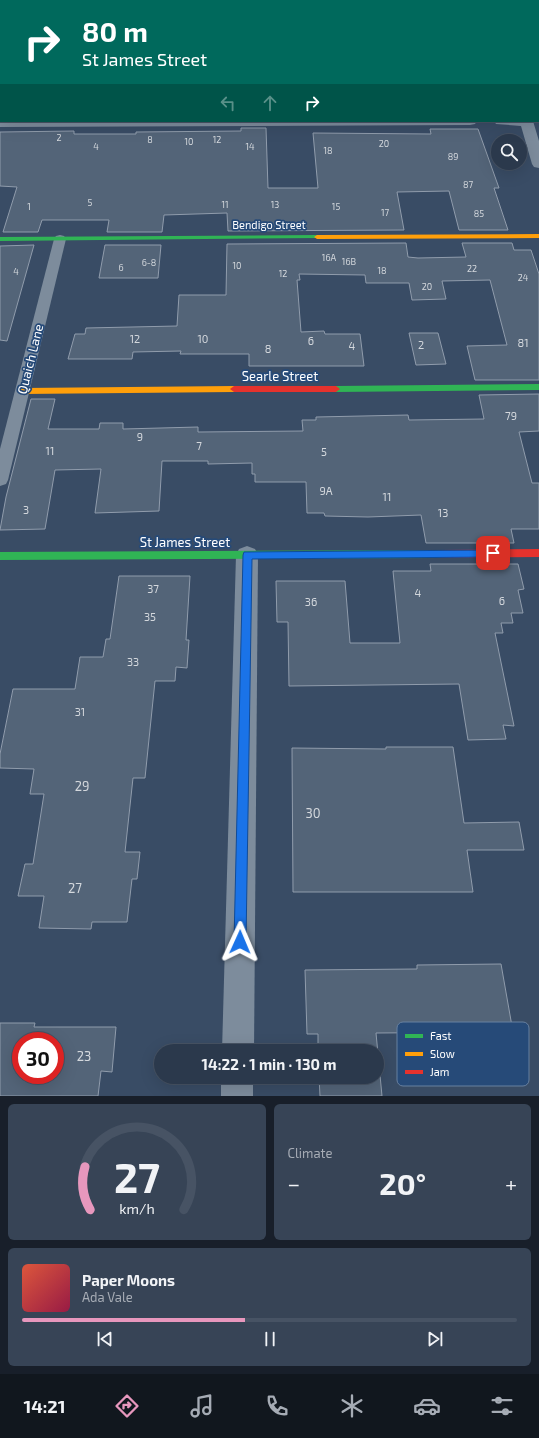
<!DOCTYPE html>
<html lang="en">
<head>
<meta charset="utf-8">
<style>
  body { margin:0; font-family:"Exo 2",sans-serif; background:#374456; color:#f1f3f6; height:100vh; display:flex; flex-direction:column; font-size:15px; white-space:nowrap }
  * { box-sizing:border-box; margin:0 }
  p { font-size:13px; color:#a6acb5 }
  .icon { flex:none; width:22px; height:22px; fill:none; stroke:currentColor; stroke-width:2; stroke-linecap:round; stroke-linejoin:round }
  .map { position:relative; height:1096px; overflow:hidden }
  .details { display:flex; flex-direction:column; gap:8px; padding:8px; background:#181f2a; flex:1 }
  .details>* { flex:none }
  .banner { position:absolute; left:0px; top:0px; width:539px; height:122px; box-shadow:0 4px 16px #0002,0 0 0 1px #475364; background:#00695c; color:#fff; overflow:hidden }
  .fabs { position:absolute; left:491px; top:134px; display:grid; gap:8px }
  .fabs a { display:grid; place-items:center; width:36px; height:36px; border-radius:50%; background:#2b394c; box-shadow:0 4px 16px #0002,0 0 0 1px #475364; font-size:20px }
  .speed { position:absolute; left:12px; top:1032px; display:flex; gap:8px; font-size:20px; font-weight:700; text-align:center }
  .speed>* { display:grid; place-content:center; width:52px; height:52px; border-radius:50%; background:#2b394c; box-shadow:0 4px 16px #0002,0 0 0 1px #475364; line-height:1 }
  .speed .limit { border:6px solid #d22; background:#fff; color:#111 }
  .pin { position:absolute; display:grid; place-items:center; width:34px; height:34px; color:#fff; margin:-17px; border-radius:8px; box-shadow:0 2px 6px #0006 }
  .me { position:absolute; width:44px; margin:-22px; rotate:1deg; stroke-linejoin:round; filter:drop-shadow(0 0 3px #0008) }
  .turn { display:flex; align-items:center; gap:14px; height:84px; padding:0 16px; font-size:18px }
  .turn .icon { width:52px; height:52px; stroke-width:2.5 }
  .turn b { display:block; font-size:28px; line-height:34px }
  .lanes { display:flex; align-items:center; height:38px; padding:0 16px; background:#0003; justify-content:center; gap:20px; direction:ltr }
  .lanes .off { opacity:.35 }
  .big { font-size:30px; font-weight:700; line-height:1.1 }
  .details .tile { flex:1; display:flex; flex-direction:column; justify-content:center; gap:6px; min-width:0; padding:0 14px; border-radius:6px; background:#374456 }
  .details .dial { align-items:center; gap:0 }
  .dial svg { height:104px; overflow:visible; fill:none; stroke:#475364; stroke-width:7; stroke-linecap:round; text-anchor:middle }
  .dial text { fill:#f1f3f6; stroke:none }
  .song { display:flex; align-items:center; gap:12px }
  .cover { width:48px; height:48px; border-radius:6px; background:linear-gradient(135deg,hsl(10 70% 55%),hsl(340 70% 35%)) }
  .played { height:4px; border-radius:2px; background:linear-gradient(90deg,#e797bd 45%,#475364 45%) }
  .keys { display:flex; justify-content:space-around; direction:ltr }
  .heat { display:flex; justify-content:space-between; align-items:center; font-size:22px; direction:ltr }
  .details .tiles { flex:1; display:grid; gap:8px; grid-template-columns:1fr 1fr }
  .tile:last-child { grid-column:span 2 }
  .trip { position:absolute; left:154px; top:1044px; width:230px; height:40px; border-radius:20px; background:#2b394c; box-shadow:0 4px 16px #0002,0 0 0 1px #475364; font-weight:700; line-height:40px; text-align:center }
  .tab-bar { display:flex; height:64px; justify-content:space-around; align-items:center; background:#11171e; color:#a6acb5 }
  .tab-bar .icon { width:28px; height:28px }
  .tab-bar .active { color:#e797bd }
  .tab-bar b { font-size:18px; color:#f1f3f6 }
  .map>svg:first-child { display:block }
  .building { fill:#536478; stroke:#909cac; fill-rule:evenodd }
  .lines { fill:none; stroke-linecap:round; stroke-linejoin:round }
  .lane { fill:#7d8c9c; fill-rule:evenodd }
  .street { fill:#7d8c9c; fill-rule:evenodd }
  .fast { fill:#30b455; fill-rule:evenodd }
  .slow { fill:#ff9f0a; fill-rule:evenodd }
  .jam { fill:#e5322d; fill-rule:evenodd }
  .route { fill:#1a73e8; stroke:#114b97 }
  .labels { text-anchor:middle; stroke-width:3.5; stroke-linejoin:round; paint-order:stroke }
  .far-number-label { font-size:9px; fill:#d4d8dd }
  .far-street-label { font-size:11px; fill:#fff; stroke:#264a78 }
  .number-label { font-size:11px; fill:#d4d8dd }
  .street-label { font-size:13px; fill:#fff; stroke:#264a78 }
  .near-number-label { font-size:13px; fill:#d4d8dd }
  .key { fill:#264a78; stroke:#6780a0; stroke-width:1 }
  .key-label { font-size:11px; fill:#fff }
</style>
</head>
<body>
<div class="map">
<svg width="539" height="1096" viewBox="0 0 539 1096">
  <rect width="100%" height="100%" fill="#394c65"/>
  <g class="building">
    <polygon points="241,128 266,128 268,188 318,188 313,133 431,134 430,129 478,129 499,188 494,188 508,230 459,230 449,191 397,192 404,230 228,231 227,213 164,215 162,232 107,232 109,220 42,220 38,232 3,232 17,187 0,186 0,132 74,131 74,134 136,134 136,132 241,131"/>
    <polygon points="406,243 408,257 418,258 466,257 462,243 512,243 514,250 531,250 539,274 539,380 475,380 467,346 507,345 490,280 442,281 446,299 412,300 409,283 366,283 365,275 299,274 300,280 297,280 301,332 324,331 325,334 360,334 364,366 249,366 249,354 180,354 181,351 133,352 132,359 68,359 75,334 85,334 86,328 177,326 179,295 226,295 227,244"/>
    <polygon points="34,245 7,341 0,340 0,246"/>
    <polygon points="105,245 161,245 158,278 99,278"/>
    <polygon points="409,333 438,333 446,364 416,365"/>
    <polygon points="539,394 539,431 519,432 532,483 539,483 539,529 511,529 514,543 426,543 421,515 368,517 325,516 324,513 307,513 306,482 255,482 255,474 252,474 252,463 208,464 208,461 162,461 159,511 95,513 101,469 55,470 45,529 0,530 6,497 31,399 55,399 48,429 99,429 100,423 123,423 123,429 198,427 198,432 303,431 302,420 316,420 316,417 408,415 409,420 484,419 479,395"/>
    <polygon points="430,564 518,564 524,589 518,590 523,613 511,613 513,623 501,623 503,633 495,633 514,726 503,725 506,739 468,740 459,684 289,686 288,622 277,622 276,581 345,581 350,643 400,643 393,571 431,571"/>
    <polygon points="119,576 190,576 186,640 189,640 187,668 176,667 175,681 155,681 145,778 133,778 125,852 140,852 137,879 132,879 127,922 92,922 91,929 39,928 44,896 18,896 25,864 33,864 44,794 30,794 34,769 0,768 0,754 13,689 75,689 80,657 103,657 106,639 110,639"/>
    <polygon points="386,747 453,747 464,823 519,822 524,850 467,850 473,892 293,892 292,748 386,749"/>
    <polygon points="501,964 513,1032 376,1033 382,1096 320,1096 319,1077 377,1077 377,1051 318,1051 318,1034 307,1034 305,970 417,969 417,965"/>
    <path d="M0,1023H35L34,1027H116L112,1072L101,1071L98,1096H0ZM21,1041H55V1075H21Z"/>
  </g>
  <g class="lines">
    <polygon class="lane" points="60,235 64,236 66,239 8,480 6,484 0,486 0,449 54,239 56,236"/>
    <g class="street">
      <polygon points="224,0 236,0 223,1"/>
      <rect x="471" y="0" width="12" height="1"/>
      <rect x="0" y="9" width="1" height="6"/>
      <rect x="538" y="9" width="1" height="6"/>
      <polygon points="0,119 1,121 477,121 475,124 470,125 0,127"/>
      <polygon points="494,121 533,121 539,141 539,168 534,167 532,164 521,126 496,124"/>
      <polygon points="247,546 255,549 258,555 254,1051 222,1051 236,555 239,549"/>
      <rect x="221" y="1077" width="32" height="19"/>
    </g>
    <g class="fast">
      <polygon points="317,235 320,237 319,238 0,241 0,237"/>
      <polygon points="539,384 539,390 336,392 332,389 336,386"/>
      <polygon points="441,550 444,551 446,554 444,557 441,558 0,560 0,552"/>
    </g>
    <g class="slow">
      <polygon points="539,234 539,238 317,239 314,237 317,235"/>
      <polygon points="234,386 238,389 234,392 22,394 18,391 22,388"/>
    </g>
    <g class="jam">
      <polygon points="234,386 336,386 340,389 336,392 234,392 230,389"/>
      <polygon points="539,549 539,557 441,558 438,557 436,554 438,551 441,550"/>
    </g>
  </g>
  <polygon class="route" points="493,550 497,553 493,557 252,559 246,942 244,947 240,949 235,947 234,942 243,555 244,552"/>
  <g class="labels">
    <g class="far-number-label">
      <text x="59" y="141">2</text>
      <text x="150" y="143">8</text>
      <text x="217" y="143">12</text>
      <text x="189" y="145">10</text>
      <text x="384" y="147">20</text>
      <text x="96" y="150">4</text>
      <text x="250" y="150">14</text>
      <text x="328" y="154">18</text>
      <text x="453" y="160">89</text>
      <text x="468" y="188">87</text>
      <text x="90" y="206">5</text>
      <text x="225" y="208">11</text>
      <text x="275" y="208">13</text>
      <text x="29" y="210">1</text>
      <text x="336" y="210">15</text>
      <text x="385" y="216">17</text>
      <text x="479" y="217">85</text>
      <text x="329" y="261">16A</text>
      <text x="349" y="265">16B</text>
      <text x="149" y="266">6-8</text>
      <text x="237" y="269">10</text>
      <text x="121" y="271">6</text>
      <text x="472" y="272">22</text>
      <text x="382" y="274">18</text>
      <text x="16" y="275">4</text>
      <text x="283" y="277">12</text>
      <text x="523" y="281">24</text>
      <text x="427" y="290">20</text>
    </g>
    <g class="far-street-label">
      <text x="269" y="229">Bendigo Street</text>
    </g>
    <g class="number-label">
      <text x="135" y="343">12</text>
      <text x="203" y="343">10</text>
      <text x="311" y="345">6</text>
      <text x="523" y="347">81</text>
      <text x="421" y="349">2</text>
      <text x="352" y="350">4</text>
      <text x="268" y="353">8</text>
      <text x="511" y="420">79</text>
      <text x="140" y="441">9</text>
      <text x="199" y="450">7</text>
      <text x="50" y="455">11</text>
      <text x="324" y="456">5</text>
      <text x="326" y="495">9A</text>
      <text x="387" y="501">11</text>
      <text x="26" y="514">3</text>
      <text x="443" y="517">13</text>
      <text x="153" y="593">37</text>
      <text x="418" y="597">4</text>
      <text x="502" y="605">6</text>
      <text x="311" y="606">36</text>
      <text x="150" y="621">35</text>
      <text x="133" y="666">33</text>
      <text x="80" y="716">31</text>
    </g>
    <g class="street-label">
      <text transform="translate(30 359) rotate(-76)" y="5">Quaich Lane</text>
      <text x="280" y="381">Searle Street</text>
      <text x="185" y="547">St James Street</text>
    </g>
    <g class="near-number-label">
      <text x="82" y="791">29</text>
      <text x="313" y="818">30</text>
      <text x="75" y="893">27</text>
      <text x="84" y="1061">23</text>
    </g>
  </g>
  <rect x="397" y="1022" width="132" height="64" rx="6" class="key"/>
  <rect x="405" y="1034" width="18" height="4" fill="#30b455"/>
  <rect x="405" y="1052" width="18" height="4" fill="#ff9f0a"/>
  <rect x="405" y="1070" width="18" height="4" fill="#e5322d"/>
  <g class="key-label">
    <text x="430" y="1040">Fast</text>
    <text x="430" y="1058">Slow</text>
    <text x="430" y="1076">Jam</text>
  </g>
</svg>
<div class="fabs">
<a><svg class="icon" aria-label="search" viewBox="0 0 24 24"><circle cx="10" cy="10" r="6"/><path d="M15 15l6 6"/></svg></a>
</div>
<div class="speed"><div class="limit">30</div></div>
<div class="pin" style="left:493px;top:553px;background:#d93025"><svg class="icon" aria-label="arrive" viewBox="0 0 24 24"><path d="M6 21V4h12l-3 4 3 4H6"/></svg></div>
<svg class="me" style="left:240px;top:942px" viewBox="-20 -20 40 40"><path d="M0-17L14 15 0 8-14 15z" fill="#1a73e8" stroke="#fff" stroke-width="4"/></svg>
<div class="trip">14:22 · 1 min · 130 m</div>
<div class="banner">
<div class="turn"><svg class="icon" aria-label="right" viewBox="0 0 24 24"><path d="M7 20v-9h11M14 6l5 5-5 5"/></svg><div><b>80 m</b>St James Street</div></div>
<div class="lanes"><svg class="icon off" aria-label="left" viewBox="0 0 24 24"><path d="M17 20v-9H6M10 6l-5 5 5 5"/></svg><svg class="icon off" aria-label="ahead" viewBox="0 0 24 24"><path d="M12 20V5M6 11l6-6 6 6"/></svg><svg class="icon" aria-label="right" viewBox="0 0 24 24"><path d="M7 20v-9h11M14 6l5 5-5 5"/></svg></div>
</div>
</div>
<section class="details">
<div class="tiles">
<div class="tile dial"><svg viewBox="0 0 100 80">
<path d="M14 69A42 42 0 1 1 86 69"/>
<path d="M14 69A42 42 0 0 1 10 36" stroke="#e797bd"/>
<text x="50" y="56" font-size="32" font-weight="700">27</text>
<text x="50" y="72" font-size="11">km/h</text>
</svg></div>
<div class="tile"><p>Climate</p>
<div class="heat"><a>−</a><b class="big">20°</b><a>+</a></div>
</div>
<div class="tile">
<div class="song"><i class="cover"></i><div><b>Paper Moons</b><p>Ada Vale</p></div></div>
<div class="played"></div>
<div class="keys"><svg class="icon" aria-label="previous" viewBox="0 0 24 24"><path d="M18 5L8 12l10 7zM5 5v14"/></svg><svg class="icon" aria-label="pause" viewBox="0 0 24 24"><path d="M8 5v14M16 5v14"/></svg><svg class="icon" aria-label="next" viewBox="0 0 24 24"><path d="M6 5l10 7-10 7zM19 5v14"/></svg></div>
</div>
</div>
</section>
<nav class="tab-bar">
<b>14:21</b>
<svg class="icon active" aria-label="directions" viewBox="0 0 24 24"><path d="M12 3l9 9-9 9-9-9zM9 14v-3h6M13 9l2 2-2 2"/></svg>
<svg class="icon" aria-label="music" viewBox="0 0 24 24"><path d="M9 18V5l10-2v13"/><circle cx="6" cy="18" r="3"/><circle cx="16" cy="16" r="3"/></svg>
<svg class="icon" aria-label="phone" viewBox="0 0 24 24"><path d="M5 4h4l2 5-3 2q2 4 5 5l2-3 5 2v4C11 20 4 13 5 4z"/></svg>
<svg class="icon" aria-label="climate" viewBox="0 0 24 24"><path d="M12 3v18M4 7l16 10M4 17L20 7"/></svg>
<svg class="icon" aria-label="car" viewBox="0 0 24 24"><path d="M5 17H2v-5l4-1 3-4h7l3 4 3 1v5h-3M9 17h6M6 11h13"/><circle cx="7" cy="17" r="2"/><circle cx="17" cy="17" r="2"/></svg>
<svg class="icon" aria-label="filters" viewBox="0 0 24 24"><path d="M4 7h16M4 17h16"/><circle cx="9" cy="7" r="2"/><circle cx="15" cy="17" r="2"/></svg>
</nav>
</body>
</html>
